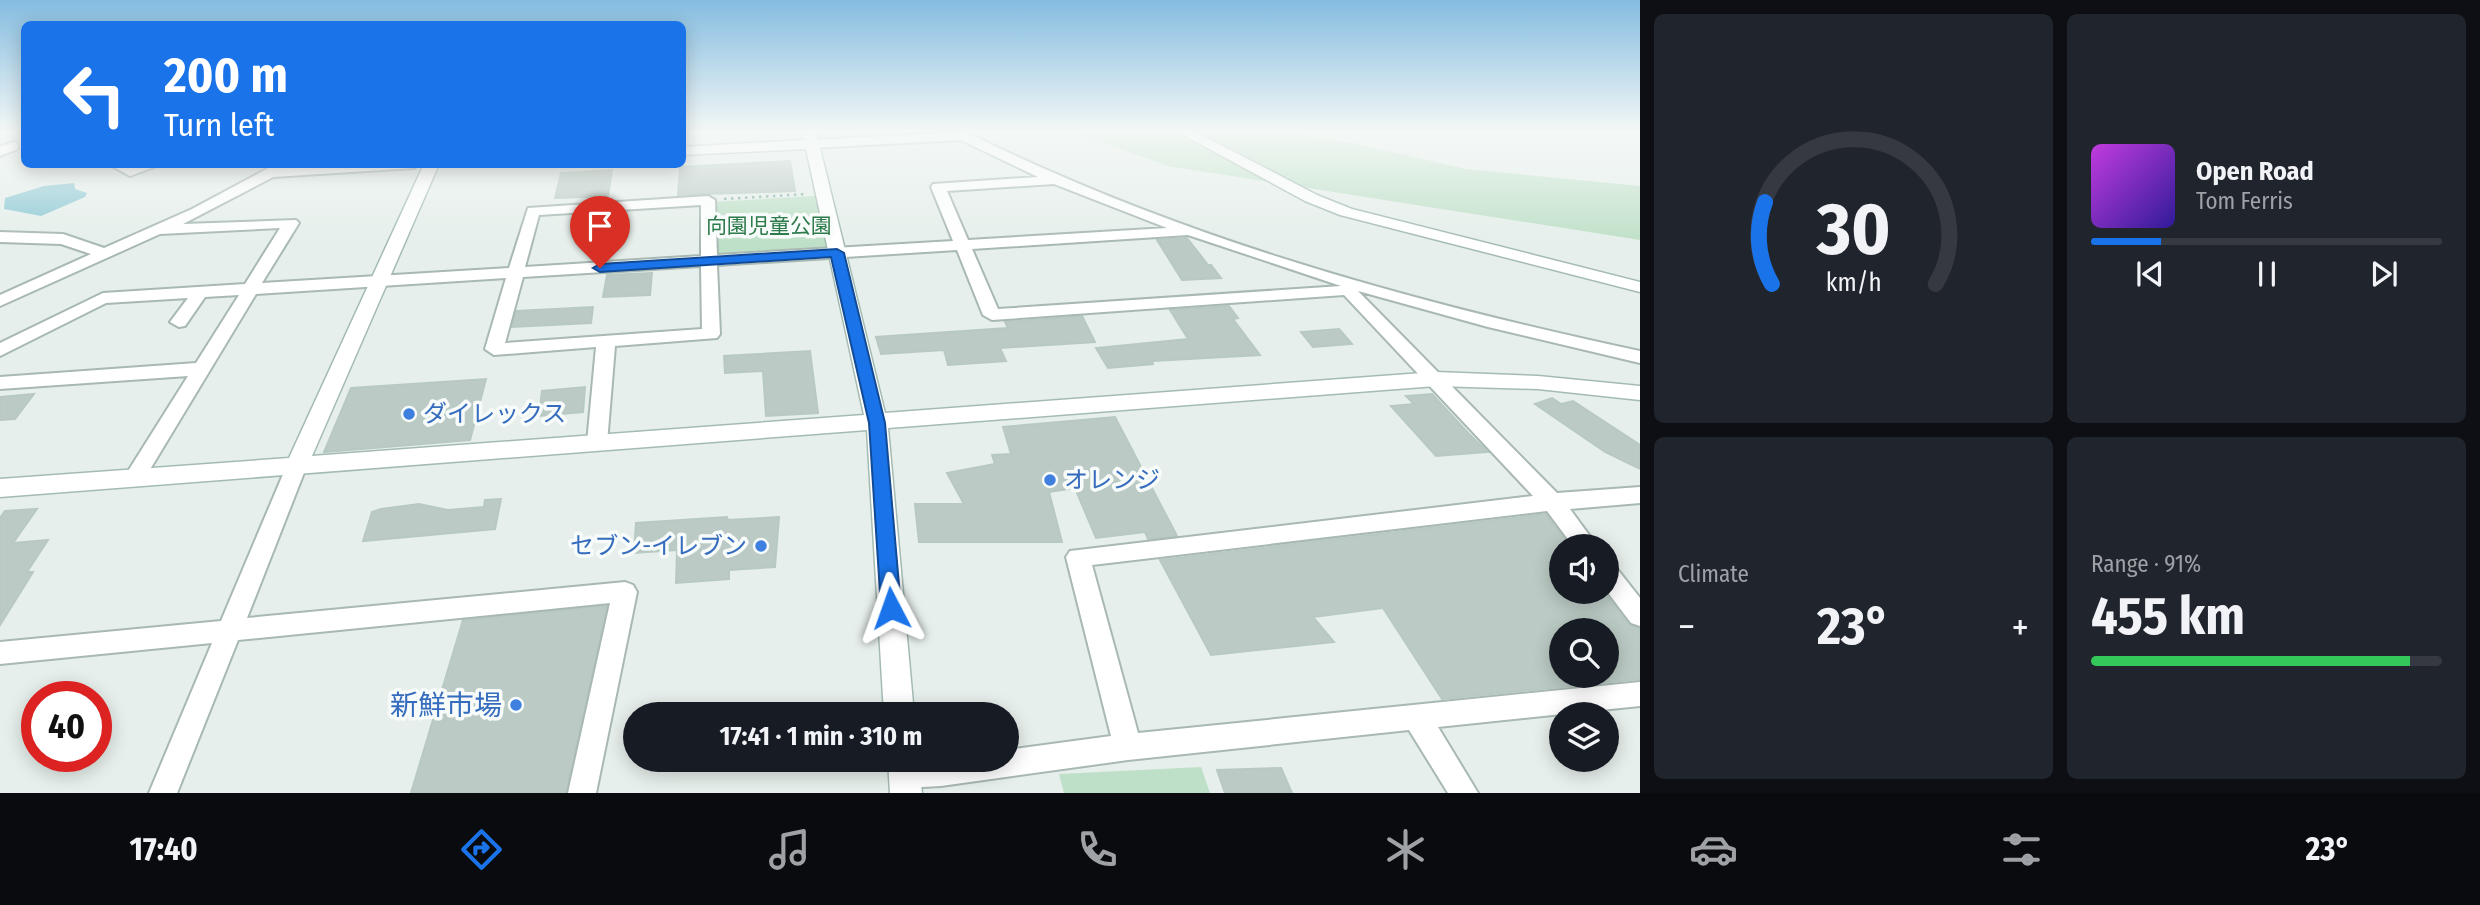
<!DOCTYPE html>
<html lang="en">
<head>
<meta charset="utf-8">
<style>
  body { margin:0; font-family:"Fira Sans Condensed","Noto Sans JP",sans-serif; background:#20242c; color:#f1f3f6; height:100vh; display:flex; flex-direction:column; font-size:26px; white-space:nowrap }
  * { box-sizing:border-box; margin:0 }
  p { font-size:23px; color:#9ea1a6 }
  .icon { flex:none; width:38px; height:38px; fill:none; stroke:currentColor; stroke-width:2; stroke-linecap:round; stroke-linejoin:round }
  .map { position:relative; flex:1; overflow:hidden }
  .sheet { display:flex; flex-direction:column; gap:14px; padding:14px; background:#0d0f14; width:840px }
  .sheet>* { flex:none }
  .banner { position:absolute; left:21px; top:21px; width:665px; height:147px; border-radius:10px; box-shadow:0 4px 18px #0003; background:#1a73e8; color:#fff; overflow:hidden }
  .tools { position:absolute; left:1549px; top:534px; display:grid; gap:14px }
  .tools a { display:grid; place-items:center; width:70px; height:70px; border-radius:50%; background:#171b24; box-shadow:0 4px 18px #0003; font-size:35px }
  .speed { position:absolute; left:21px; top:681px; display:flex; gap:14px; font-size:35px; font-weight:700; text-align:center }
  .speed>* { display:grid; place-content:center; width:91px; height:91px; border-radius:50%; background:#171b24; box-shadow:0 4px 18px #0003; line-height:1 }
  .speed .limit { border:10px solid #d22; background:#fff; color:#111 }
  .pin { position:absolute; display:grid; place-items:center; width:60px; height:60px; color:#fff; margin:-72px -30px; border-radius:50% 50% 50% 0; rotate:-45deg; box-shadow:0 0 7px #0007 }
  .pin .icon { rotate:45deg }
  .me { position:absolute; width:77px; margin:-38px; rotate:356deg; stroke-linejoin:round; filter:drop-shadow(0 0 5px #0008) }
  .turn { display:flex; align-items:center; gap:24px; height:147px; padding:0 28px; font-size:32px }
  .turn .icon { width:91px; height:91px; stroke-width:2.5 }
  .turn b { display:block; font-size:49px; line-height:60px }
  .big { font-size:52px; font-weight:700; line-height:1.1 }
  .sheet .card { flex:1; display:flex; flex-direction:column; justify-content:center; gap:10px; min-width:0; padding:0 24px; border-radius:10px; background:#20242c }
  .sheet .dial { align-items:center; gap:0 }
  .dial svg { height:182px; overflow:visible; fill:none; stroke:#363941; stroke-width:7; stroke-linecap:round; text-anchor:middle }
  .dial text { fill:#f1f3f6; stroke:none }
  .song { display:flex; align-items:center; gap:21px }
  .cover { width:84px; height:84px; border-radius:10px; background:linear-gradient(135deg,hsl(290 70% 55%),hsl(250 70% 35%)) }
  .played { height:7px; border-radius:4px; background:linear-gradient(90deg,#1a73e8 20%,#363941 20%) }
  .keys { display:flex; justify-content:space-around; direction:ltr }
  .heat { display:flex; justify-content:space-between; align-items:center; font-size:38px; direction:ltr }
  .charge { height:10px; border-radius:5px; background:linear-gradient(90deg,#34c759 91%,#363941 0) }
  .sheet .tiles { flex:1; display:grid; gap:14px; grid-template-columns:repeat(2,1fr) }
  .trip { position:absolute; left:623px; top:702px; width:396px; height:70px; border-radius:35px; background:#171b24; box-shadow:0 4px 18px #0003; font-weight:700; line-height:70px; text-align:center }
  .dock { display:flex; height:112px; justify-content:space-around; align-items:center; background:#090b0e; color:#9ea1a6 }
  .dock .icon { width:49px; height:49px }
  .dock .selected { color:#1a73e8 }
  .dock b { font-size:32px; color:#f1f3f6 }
  main { display:flex; flex:1; min-height:0 }
  .map>svg:first-child { display:block }
  .green { fill:#bfe0c8 }
  .water { fill:#8ec9d4 }
  .building { fill:#bbcac4; stroke:#b8c9c2; stroke-width:2; fill-rule:evenodd }
  .lines { fill:none; stroke-linecap:round; stroke-linejoin:round }
  .street-casing { stroke:#a8b8b2; stroke-width:4 }
  .secondary-casing { stroke:#a4bbb3; stroke-width:3 }
  .path { stroke:#86b3a5; stroke-width:2.5; stroke-dasharray:2.5 4.5; stroke-linecap:butt }
  .street { fill:#fff; fill-rule:evenodd }
  .secondary { fill:#fff; fill-rule:evenodd }
  .route { fill:#1a73e8; stroke:#114b97; stroke-width:2 }
  .shop-dot { fill:#3f7fe0; stroke:#f7fbf9; stroke-width:2.5 }
  .labels { text-anchor:middle; stroke-width:7; stroke-linejoin:round; paint-order:stroke }
  .far-park-label { font-size:21px; fill:#2d7a4b; stroke:#f7fbf9 }
  .shop-label { font-size:24px; fill:#366cbe; stroke:#f7fbf9; text-anchor:start }
  .near-shop-label { font-size:28px; fill:#366cbe; stroke:#f7fbf9; text-anchor:end }
</style>
</head>
<body>
<main>
<div class="map">
<svg width="1640" height="793" viewBox="0 0 1640 793">
  <rect width="100%" height="100%" fill="#e6efeb"/>
  <g class="green">
    <polygon points="1074,132 1284,132 1352,143 1466,169 1640,186 1640,240 1168,166"/>
    <polygon points="815,196 828,249 718,256 713,202"/>
    <polygon points="1201,767 1210,793 1064,793 1059,774"/>
  </g>
  <polygon class="water" points="74,183 75,189 87,193 85,197 41,216 4,209 5,198 44,186"/>
  <g class="building">
    <polygon points="790,161 795,191 678,195 680,167"/>
    <polygon points="612,170 608,196 555,198 561,173"/>
    <polygon points="1187,238 1208,265 1211,265 1221,278 1182,280 1157,240"/>
    <polygon points="652,273 650,295 603,297 607,275"/>
    <polygon points="1229,306 1238,318 1233,319 1260,355 1152,361 1153,364 1108,368 1096,348 1188,339 1170,310"/>
    <polygon points="593,307 591,323 512,327 516,311"/>
    <polygon points="1082,316 1095,342 1000,348 1006,361 948,365 944,350 881,354 876,337 1008,328 1005,322"/>
    <polygon points="1339,329 1352,344 1313,347 1301,332"/>
    <polygon points="810,351 818,413 766,416 763,371 725,373 724,356"/>
    <polygon points="486,379 470,440 324,452 351,388"/>
    <polygon points="585,387 583,412 539,416 542,391"/>
    <polygon points="34,394 15,419 0,420 0,397"/>
    <polygon points="1432,394 1468,433 1488,452 1436,456 1391,406 1414,404 1406,396"/>
    <polygon points="1552,398 1561,404 1573,401 1640,445 1640,469 1605,452 1535,404"/>
    <polygon points="1115,417 1177,536 1148,539 1145,532 1096,538 1075,488 1049,492 1062,542 919,542 915,504 964,504 947,473 995,464 992,455 1011,454 1003,427"/>
    <polygon points="501,499 495,529 363,541 372,512 381,509 419,504 448,510 484,507 485,500"/>
    <polygon points="37,509 13,543 48,540 27,572 33,572 0,625 0,518 5,511"/>
    <path d="M1546,514L1570,546H1561V592H1604L1629,625L1640,628V679L1442,699L1383,608L1313,617L1334,642L1211,655L1160,560ZM1561,630H1606V676H1561Z"/>
    <polygon points="727,517 728,520 779,517 775,567 729,570 729,579 676,583 677,550 634,553 636,523"/>
    <polygon points="607,606 566,793 411,793 463,620"/>
    <polygon points="1281,768 1292,793 1225,793 1217,770"/>
  </g>
  <g class="lines">
    <g class="street-casing">
      <g id="street">
        <path d="M966,132C1177,237 1410,302 1640,351V363L1488,327L1358,291L1557,493L1640,487V503L1570,509L1597,546H1573L1547,511L1092,565L1138,733L1640,682V706L1438,727L1478,793H1448L1409,730L1128,760L941,786L904,788L894,784L890,774L894,764L904,760H1006V750L1111,736L1066,557L1070,551L1533,496L1344,295L992,320L983,315L957,250L717,265L720,334L717,338L615,346L607,443L604,448H590L587,443L596,347L494,355L485,349L506,278L256,294L143,481L136,484L129,481L125,476L188,376L0,389V377L196,363L239,295L205,297L185,326L179,327L170,322L188,298L106,303L0,356V343L103,293L245,284L280,228L160,234L0,306V295L91,254L61,244L0,242V232L63,234L104,248L192,209L276,164H293L290,168L420,164L414,168L273,177L183,224L296,220L299,223L262,283L509,268L528,208L708,196L715,200L717,255L953,241L931,187L933,184L1038,177L961,140L811,148L804,144L811,140ZM1054,184L1167,228L968,240L947,191ZM701,205V256L525,267L539,215ZM1188,235L1341,286L998,309L972,249ZM701,266L702,329L505,343L523,277Z"/>
        <polygon points="13,142 18,143 18,149 0,156 0,147"/>
        <polygon points="108,164 126,164 131,167 152,164 154,167 130,176"/>
        <polygon points="297,458 304,460 307,465 247,618 625,582 633,585 637,592 596,793 568,793 610,603 238,640 177,793 149,793 212,643 0,664 0,642 221,621 287,465 290,460"/>
        <polygon points="1606,563 1614,565 1640,598 1640,626 1631,623 1606,590"/>
      </g>
    </g>
    <g class="secondary-casing">
      <g id="secondary">
        <polygon points="802,132 816,132 885,413 1436,372 1538,376 1640,386 1640,400 1538,389 1436,386 888,428 914,714 884,714 867,430 0,497 0,479 289,458 424,164 439,164 312,456 864,415 806,149 682,155 682,147 804,140"/>
        <polygon points="1178,132 1196,132 1317,195 1352,209 1640,282 1640,292 1340,215 1305,201"/>
        <polygon points="888,760 918,760 922,793 890,793"/>
      </g>
    </g>
    <g class="path">
      <polyline points="724,199 807,194"/>
      <polyline points="804,218 813,217"/>
    </g>
    <use href="#street" class="street"/>
    <use href="#secondary" class="secondary"/>
  </g>
  <linearGradient id="sky" x2="0" y2="1"><stop stop-color="#84bce0"/><stop offset="0.54" stop-color="#f4f8f6"/><stop offset="1" stop-color="#f4f8f6" stop-opacity="0"/></linearGradient>
  <rect width="1640" height="243" fill="url(#sky)"/>
  <polygon class="route" points="837,249 844,253 885,423 901,608 898,614 891,617 884,614 881,608 869,423 831,257 600,272 593,268 600,264"/>
  <g class="shop-dot">
    <circle cx="409" cy="414" r="7"/>
    <circle cx="1050" cy="480" r="7"/>
    <circle cx="761" cy="546" r="7"/>
    <circle cx="516" cy="705" r="7"/>
  </g>
  <g class="labels">
    <g class="far-park-label">
      <text x="769" y="233">向園児童公園</text>
    </g>
    <g class="shop-label">
      <text x="423" y="422">ダイレックス</text>
      <text x="1064" y="488">オレンジ</text>
      <text x="747" y="554" text-anchor="end">セブン-イレブン</text>
    </g>
    <g class="near-shop-label">
      <text x="502" y="715">新鮮市場</text>
    </g>
  </g>
</svg>
<div class="tools">
<a><svg class="icon" aria-label="sound" viewBox="0 0 24 24"><path d="M4 9h4l5-4v14l-5-4H4zM17 9q2 3 0 6"/></svg></a>
<a><svg class="icon" aria-label="search" viewBox="0 0 24 24"><circle cx="10" cy="10" r="6"/><path d="M15 15l6 6"/></svg></a>
<a><svg class="icon" aria-label="layers" viewBox="0 0 24 24"><path d="M12 4l9 5-9 5-9-5zM3 14l9 5 9-5"/></svg></a>
</div>
<div class="speed"><div class="limit">40</div></div>
<div class="pin" style="left:600px;top:268px;background:#d93025"><svg class="icon" aria-label="arrive" viewBox="0 0 24 24"><path d="M6 21V4h12l-3 4 3 4H6"/></svg></div>
<svg class="me" style="left:891px;top:608px" viewBox="-20 -20 40 40"><path d="M0-17L14 15 0 8-14 15z" fill="#1a73e8" stroke="#fff" stroke-width="4"/></svg>
<div class="trip">17:41 · 1 min · 310 m</div>
<div class="banner">
<div class="turn"><svg class="icon" aria-label="left" viewBox="0 0 24 24"><path d="M17 20v-9H6M10 6l-5 5 5 5"/></svg><div><b>200 m</b>Turn left</div></div>
</div>
</div>
<section class="sheet">
<div class="tiles">
<div class="card dial"><svg viewBox="0 0 100 80">
<path d="M14 69A42 42 0 1 1 86 69"/>
<path d="M14 69A42 42 0 0 1 11 33" stroke="#1a73e8"/>
<text x="50" y="56" font-size="32" font-weight="700">30</text>
<text x="50" y="72" font-size="11">km/h</text>
</svg></div>
<div class="card">
<div class="song"><i class="cover"></i><div><b>Open Road</b><p>Tom Ferris</p></div></div>
<div class="played"></div>
<div class="keys"><svg class="icon" aria-label="previous" viewBox="0 0 24 24"><path d="M18 5L8 12l10 7zM5 5v14"/></svg><svg class="icon" aria-label="pause" viewBox="0 0 24 24"><path d="M8 5v14M16 5v14"/></svg><svg class="icon" aria-label="next" viewBox="0 0 24 24"><path d="M6 5l10 7-10 7zM19 5v14"/></svg></div>
</div>
<div class="card"><p>Climate</p>
<div class="heat"><a>−</a><b class="big">23°</b><a>+</a></div>
</div>
<div class="card"><p>Range · 91%</p><b class="big">455 km</b><div class="charge"></div></div>
</div>
</section>
</main>
<nav class="dock">
<b>17:40</b>
<svg class="icon selected" aria-label="directions" viewBox="0 0 24 24"><path d="M12 3l9 9-9 9-9-9zM9 14v-3h6M13 9l2 2-2 2"/></svg>
<svg class="icon" aria-label="music" viewBox="0 0 24 24"><path d="M9 18V5l10-2v13"/><circle cx="6" cy="18" r="3"/><circle cx="16" cy="16" r="3"/></svg>
<svg class="icon" aria-label="phone" viewBox="0 0 24 24"><path d="M5 4h4l2 5-3 2q2 4 5 5l2-3 5 2v4C11 20 4 13 5 4z"/></svg>
<svg class="icon" aria-label="climate" viewBox="0 0 24 24"><path d="M12 3v18M4 7l16 10M4 17L20 7"/></svg>
<svg class="icon" aria-label="car" viewBox="0 0 24 24"><path d="M5 17H2v-5l4-1 3-4h7l3 4 3 1v5h-3M9 17h6M6 11h13"/><circle cx="7" cy="17" r="2"/><circle cx="17" cy="17" r="2"/></svg>
<svg class="icon" aria-label="filters" viewBox="0 0 24 24"><path d="M4 7h16M4 17h16"/><circle cx="9" cy="7" r="2"/><circle cx="15" cy="17" r="2"/></svg>
<b>23°</b>
</nav>
</body>
</html>
